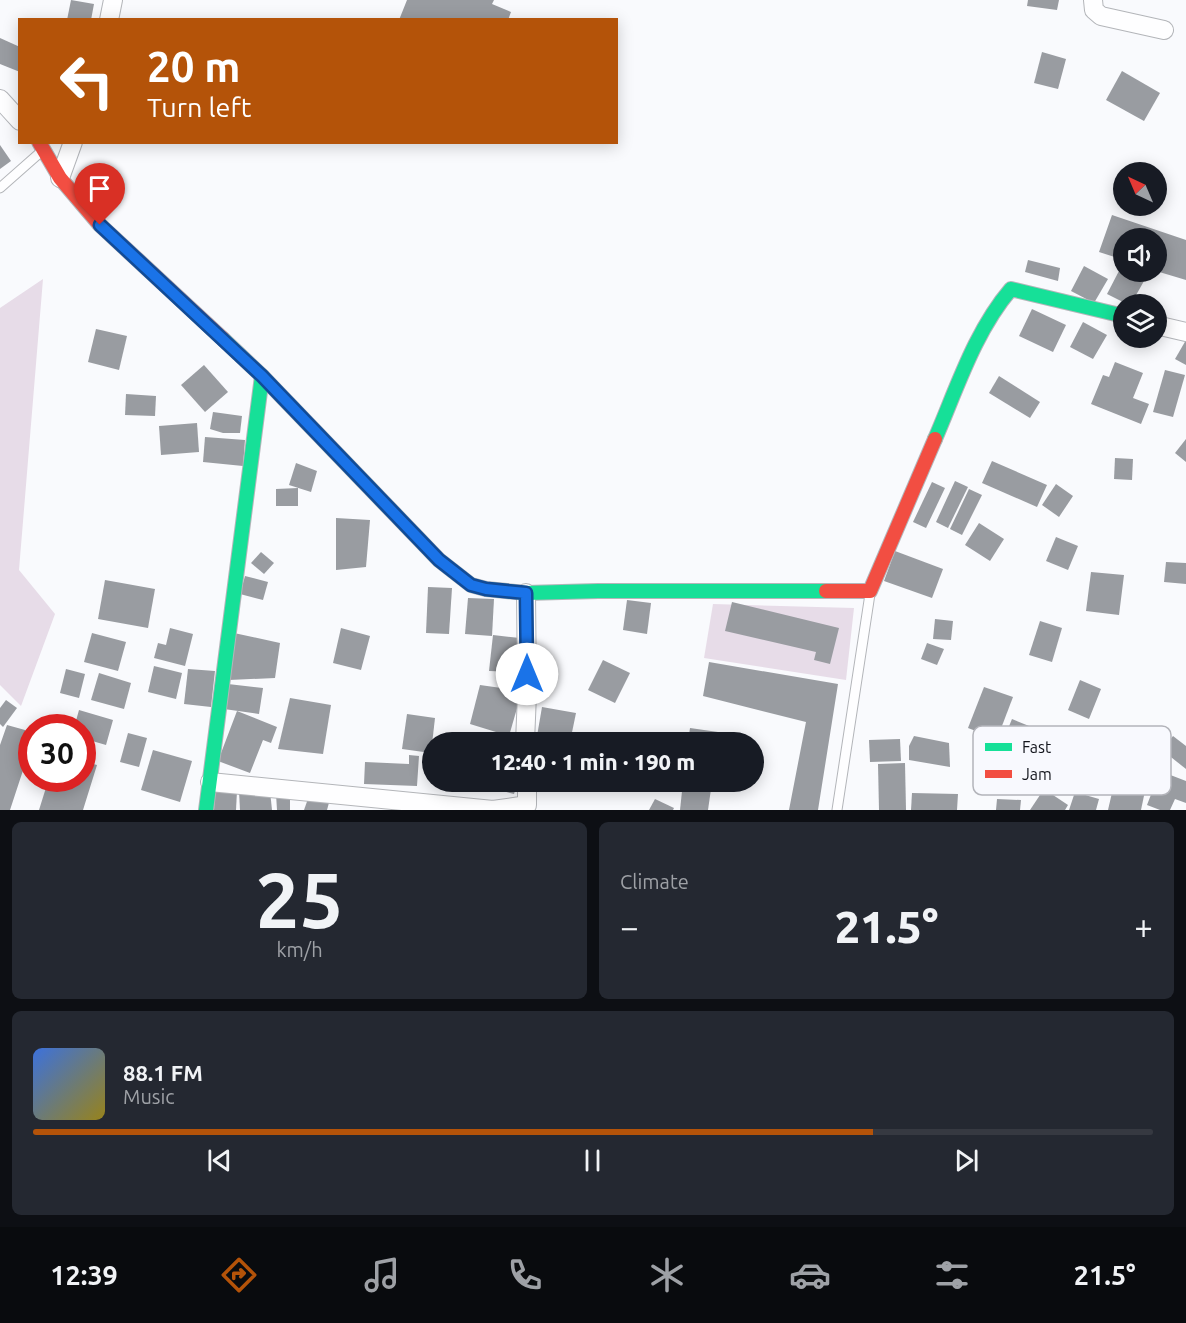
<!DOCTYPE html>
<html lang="en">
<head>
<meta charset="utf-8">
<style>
  body { margin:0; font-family:Ubuntu,sans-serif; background:#242831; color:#f1f3f6; height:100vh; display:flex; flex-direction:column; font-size:22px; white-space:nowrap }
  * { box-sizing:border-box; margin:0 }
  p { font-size:20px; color:#9ea1a6 }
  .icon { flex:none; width:33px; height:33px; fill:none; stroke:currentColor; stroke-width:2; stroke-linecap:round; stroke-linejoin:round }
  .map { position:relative; height:810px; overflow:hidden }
  .panel { display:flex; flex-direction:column; gap:12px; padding:12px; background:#0d0f14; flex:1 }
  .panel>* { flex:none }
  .guide { position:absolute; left:18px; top:18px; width:600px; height:126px; border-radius:0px; box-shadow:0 3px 15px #0003; background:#b45309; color:#fff; overflow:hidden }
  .needle { width:39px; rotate:316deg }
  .buttons { position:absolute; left:1113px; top:162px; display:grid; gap:12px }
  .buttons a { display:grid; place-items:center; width:54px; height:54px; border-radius:50%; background:#171b24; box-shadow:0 3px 15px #0003; font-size:30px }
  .speed { position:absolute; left:18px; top:714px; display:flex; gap:12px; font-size:30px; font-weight:700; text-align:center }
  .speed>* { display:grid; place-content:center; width:78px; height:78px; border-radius:50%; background:#171b24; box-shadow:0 3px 15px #0003; line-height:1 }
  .speed .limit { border:9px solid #d22; background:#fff; color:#111 }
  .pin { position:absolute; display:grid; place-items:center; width:51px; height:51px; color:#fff; margin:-62px -26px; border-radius:50% 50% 50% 0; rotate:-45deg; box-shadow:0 0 6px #0007 }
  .pin .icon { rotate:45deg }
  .me { position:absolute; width:66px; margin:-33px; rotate:0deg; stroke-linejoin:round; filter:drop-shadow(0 0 4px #0008) }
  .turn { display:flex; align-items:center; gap:21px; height:126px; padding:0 30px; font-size:27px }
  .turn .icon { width:78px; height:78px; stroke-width:2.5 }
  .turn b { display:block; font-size:42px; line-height:51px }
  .big { font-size:45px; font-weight:800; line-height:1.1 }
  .panel .tile { flex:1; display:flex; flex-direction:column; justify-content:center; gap:9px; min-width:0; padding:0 21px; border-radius:9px; background:#242831 }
  .panel .dial { align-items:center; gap:0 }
  .dial b { font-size:78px; line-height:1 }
  .song { display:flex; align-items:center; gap:18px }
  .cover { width:72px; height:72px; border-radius:9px; background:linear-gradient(135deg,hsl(220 70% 55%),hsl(50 70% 35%)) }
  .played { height:6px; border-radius:3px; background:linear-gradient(90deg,#b45309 75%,#363941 75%) }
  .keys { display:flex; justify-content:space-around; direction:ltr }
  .heat { display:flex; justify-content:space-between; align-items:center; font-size:33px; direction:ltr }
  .panel .tiles { flex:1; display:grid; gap:12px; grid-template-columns:1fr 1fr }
  .tile:last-child { grid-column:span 2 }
  .trip { position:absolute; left:422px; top:732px; width:342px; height:60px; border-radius:30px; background:#171b24; box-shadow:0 3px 15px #0003; font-weight:800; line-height:60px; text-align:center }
  .tab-bar { display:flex; height:96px; justify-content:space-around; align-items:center; background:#090b0e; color:#9ea1a6 }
  .tab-bar .icon { width:42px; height:42px }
  .tab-bar .on { color:#b45309 }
  .tab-bar b { font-size:27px; color:#f1f3f6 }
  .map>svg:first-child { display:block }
  .green { fill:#e7dce8 }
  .building { fill:#999ca1 }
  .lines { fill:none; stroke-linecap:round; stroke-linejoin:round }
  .lane-casing { stroke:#b3b5b9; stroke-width:11 }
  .street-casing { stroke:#b3b5b9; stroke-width:20 }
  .fast-casing { stroke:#b3b5b9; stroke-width:16 }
  .jam-casing { stroke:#b3b5b9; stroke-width:16 }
  .lane { stroke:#fefeff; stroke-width:9 }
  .street { stroke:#fefeff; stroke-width:18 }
  .fast { stroke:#16e098; stroke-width:14 }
  .jam { stroke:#f24e42; stroke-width:14 }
  .route-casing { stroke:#114b97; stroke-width:15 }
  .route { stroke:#1a73e8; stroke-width:10 }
  .key { fill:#f8f9fe; stroke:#b3b4ba; stroke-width:1.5 }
  .key-label { font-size:16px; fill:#12141b }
</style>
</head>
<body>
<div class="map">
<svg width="1186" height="810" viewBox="0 0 1186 810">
  <rect width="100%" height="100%" fill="#f9fafd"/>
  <g class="green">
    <polygon points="43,279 19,570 55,614 21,706 0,685 0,308"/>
    <polygon points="713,604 854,608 846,680 704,658"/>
  </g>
  <g class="building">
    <polygon points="71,0 94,4 91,20 67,20"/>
    <polygon points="407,0 494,0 492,4 511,12 508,20 399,20"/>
    <polygon points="1028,0 1059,0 1057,10 1027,6"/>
    <polygon points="0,38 20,47 20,72 0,64"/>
    <polygon points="1042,52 1066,59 1058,89 1034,83"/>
    <polygon points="1122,71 1160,93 1144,121 1106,100"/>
    <polygon points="0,145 11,161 0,169"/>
    <polygon points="1112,215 1186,240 1186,280 1156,271 1156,238 1124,238 1124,260 1099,252"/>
    <polygon points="1028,260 1060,268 1058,281 1025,272"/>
    <polygon points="1084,266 1108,279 1094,303 1071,291"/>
    <polygon points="1120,269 1144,281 1131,304 1127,304 1107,294"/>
    <polygon points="1032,309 1066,325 1053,352 1019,336"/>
    <polygon points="1083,322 1107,335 1093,359 1070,347"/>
    <polygon points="96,329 127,336 119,370 88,362"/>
    <polygon points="1186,340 1186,365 1175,359"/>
    <polygon points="1115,362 1143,373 1133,398 1149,404 1141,424 1091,404 1103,375 1109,377"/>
    <polygon points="204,365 228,392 205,412 181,385"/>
    <polygon points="1165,370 1185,375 1173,417 1153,412"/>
    <polygon points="999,376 1040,402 1030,418 989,393"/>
    <polygon points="126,394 156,396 155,416 125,415"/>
    <polygon points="213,412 242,416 240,433 223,433 210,429"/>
    <polygon points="197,423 199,452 161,455 159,426"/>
    <polygon points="205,437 245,440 243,466 203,462"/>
    <polygon points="1186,439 1186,462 1175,453"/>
    <polygon points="1115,458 1133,459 1132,480 1114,479"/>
    <polygon points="992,461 1047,485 1037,507 982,483"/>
    <polygon points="296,463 317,471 311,492 289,485"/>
    <polygon points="955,481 968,487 948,528 936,522"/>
    <polygon points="932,482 945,488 926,528 913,522"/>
    <polygon points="1056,484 1073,496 1059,517 1042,505"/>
    <polygon points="298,488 298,506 276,506 276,489"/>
    <polygon points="969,489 982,495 962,535 950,529"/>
    <polygon points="336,518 370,520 366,567 336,570"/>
    <polygon points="979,523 1004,539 990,561 965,545"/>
    <polygon points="1056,537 1078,546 1068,570 1046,561"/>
    <polygon points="895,551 943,569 932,598 884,581"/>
    <polygon points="261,552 274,563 264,574 251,563"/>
    <polygon points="1166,562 1186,563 1186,584 1164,582"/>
    <polygon points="1091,572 1124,575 1119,615 1086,611"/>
    <polygon points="245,576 268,582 263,600 240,594"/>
    <polygon points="105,580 155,589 148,628 98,619"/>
    <polygon points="428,587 452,588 449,634 426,633"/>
    <polygon points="468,598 494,599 492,636 465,634"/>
    <polygon points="627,600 651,603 647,634 623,630"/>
    <polygon points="732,602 839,628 830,664 814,660 816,652 725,631"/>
    <polygon points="935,619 953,621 951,640 933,639"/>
    <polygon points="1040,621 1062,628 1052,662 1029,655"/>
    <polygon points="170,628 193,634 185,666 154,658 158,643 166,645"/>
    <polygon points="341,628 370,636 361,670 333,663"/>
    <polygon points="92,633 126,642 118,671 84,662"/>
    <polygon points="234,633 280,643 275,678 229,680"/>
    <polygon points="493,635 520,638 519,672 489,671"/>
    <polygon points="927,643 944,649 937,665 921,659"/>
    <polygon points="603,660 630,673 615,703 588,690"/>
    <polygon points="709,662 838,684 818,810 789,810 806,722 703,696"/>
    <polygon points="154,666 182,673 176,699 148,692"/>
    <polygon points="66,669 85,674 79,698 60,693"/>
    <polygon points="188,669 215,671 211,707 184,704"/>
    <polygon points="99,673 131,683 124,709 91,700"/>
    <polygon points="1080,680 1101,689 1089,719 1068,710"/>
    <polygon points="228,684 263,688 259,714 224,709"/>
    <polygon points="480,685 522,691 509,736 470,724"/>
    <polygon points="984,687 1013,697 997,739 968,728"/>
    <polygon points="290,698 331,705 323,754 278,749"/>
    <polygon points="6,700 17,708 3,727 0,724 0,708"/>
    <polygon points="542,707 576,713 570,742 536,742"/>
    <polygon points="79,710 113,720 106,745 82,738 82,728 74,728"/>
    <polygon points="237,711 277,727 271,743 263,740 250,773 218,761"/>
    <polygon points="407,714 435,718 431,753 402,749"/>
    <polygon points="1012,719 1034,728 1017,772 994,763"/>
    <polygon points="7,725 25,730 25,732 32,734 32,743 10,810 0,810 0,745"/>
    <polygon points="690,728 718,732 716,742 688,742"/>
    <polygon points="128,733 147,738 139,767 120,762"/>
    <polygon points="442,734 471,742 439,742"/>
    <polygon points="914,736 949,743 950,767 909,760 909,746"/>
    <polygon points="1173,736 1186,746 1186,769 1162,750"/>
    <polygon points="900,739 901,761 870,762 869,740"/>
    <polygon points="153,750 192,761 180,802 141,790"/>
    <polygon points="409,755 419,756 417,786 364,784 365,762 409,764"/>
    <polygon points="82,761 97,765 83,810 39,810 49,778 82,778"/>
    <polygon points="905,763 906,810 879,810 878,764"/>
    <polygon points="1160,771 1186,781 1186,803 1175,799 1170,810 1160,810 1147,805"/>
    <polygon points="438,782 468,782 466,790"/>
    <polygon points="489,782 518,782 514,794 488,787"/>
    <polygon points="683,782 712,782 708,810 680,810"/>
    <polygon points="721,782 742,782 741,791 720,788"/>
    <polygon points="1114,784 1145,791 1141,810 1108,810"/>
    <polygon points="1044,789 1068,805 1065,810 1030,810"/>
    <polygon points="215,790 237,791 236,810 214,810"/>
    <polygon points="239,791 270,791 272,810 240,810"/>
    <polygon points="1075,792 1099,799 1096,810 1069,810"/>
    <polygon points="310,793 330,799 327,810 304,810"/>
    <polygon points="912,793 958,794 957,810 911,810"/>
    <polygon points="276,794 290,794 290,810 277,810"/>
    <polygon points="655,799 674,808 673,810 649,810"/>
    <polygon points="997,799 1021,800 1020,810 996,810"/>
  </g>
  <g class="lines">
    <g class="lane-casing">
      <g id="lane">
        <polyline points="0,188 43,150"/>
        <polyline points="837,810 870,594"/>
      </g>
    </g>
    <g class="street-casing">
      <g id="street">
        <polyline points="1093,0 1094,10 1101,16 1164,30"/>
        <polyline points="109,20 113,0"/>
        <polyline points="0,99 20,121"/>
        <polyline points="60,178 73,142"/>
        <polyline points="1156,325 1186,332"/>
        <polyline points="525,742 527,694 526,593"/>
        <polyline points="210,782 493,810 527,805 527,782"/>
      </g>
    </g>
    <g class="fast-casing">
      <g id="fast">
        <polyline points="223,339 262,376 439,560 471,585 486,589 526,593 598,591 826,591"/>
        <path d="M935,439C957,388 975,331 1011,289L1124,316"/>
        <polyline points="206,810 262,376"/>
      </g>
    </g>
    <g class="jam-casing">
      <g id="jam">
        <polyline points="39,142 60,178 100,225 223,339"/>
        <polyline points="826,591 870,591 935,439"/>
      </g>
    </g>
    <use href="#lane" class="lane"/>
    <use href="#street" class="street"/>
    <use href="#fast" class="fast"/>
    <use href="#jam" class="jam"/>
  </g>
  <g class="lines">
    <g class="route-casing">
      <polyline id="route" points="100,225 262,376 439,560 471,585 486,589 526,593 527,674"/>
    </g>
    <use href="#route" class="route"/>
  </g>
  <rect x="973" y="726" width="198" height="69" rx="9" class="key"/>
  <rect x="985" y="743" width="27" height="8" fill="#16e098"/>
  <rect x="985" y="770" width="27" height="8" fill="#f24e42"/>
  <g class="key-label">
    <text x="1022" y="753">Fast</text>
    <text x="1022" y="780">Jam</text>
  </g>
</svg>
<div class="buttons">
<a><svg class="needle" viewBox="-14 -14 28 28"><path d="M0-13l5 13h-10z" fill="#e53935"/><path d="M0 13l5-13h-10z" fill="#9ea1a6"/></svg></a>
<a><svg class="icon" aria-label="sound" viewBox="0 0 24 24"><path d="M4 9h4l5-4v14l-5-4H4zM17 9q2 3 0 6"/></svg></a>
<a><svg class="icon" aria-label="layers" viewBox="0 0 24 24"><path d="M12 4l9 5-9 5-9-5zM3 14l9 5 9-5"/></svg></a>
</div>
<div class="speed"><div class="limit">30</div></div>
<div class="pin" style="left:100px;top:225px;background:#d93025"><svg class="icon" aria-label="arrive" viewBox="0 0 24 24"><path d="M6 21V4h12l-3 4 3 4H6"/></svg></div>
<svg class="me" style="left:527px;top:674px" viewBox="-20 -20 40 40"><circle r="19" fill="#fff"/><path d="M0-13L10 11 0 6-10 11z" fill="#1a73e8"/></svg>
<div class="trip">12:40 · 1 min · 190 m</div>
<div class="guide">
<div class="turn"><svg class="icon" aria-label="left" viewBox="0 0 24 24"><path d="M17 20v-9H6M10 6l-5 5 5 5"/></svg><div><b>20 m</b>Turn left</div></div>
</div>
</div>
<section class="panel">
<div class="tiles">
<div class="tile dial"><b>25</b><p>km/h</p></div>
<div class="tile"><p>Climate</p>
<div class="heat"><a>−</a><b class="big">21.5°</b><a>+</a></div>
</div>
<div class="tile">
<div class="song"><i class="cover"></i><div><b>88.1 FM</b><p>Music</p></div></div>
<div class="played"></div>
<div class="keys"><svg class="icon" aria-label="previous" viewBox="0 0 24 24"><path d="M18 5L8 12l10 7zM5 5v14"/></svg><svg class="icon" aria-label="pause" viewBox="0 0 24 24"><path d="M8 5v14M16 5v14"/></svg><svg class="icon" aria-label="next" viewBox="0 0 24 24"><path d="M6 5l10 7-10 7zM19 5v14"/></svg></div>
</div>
</div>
</section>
<nav class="tab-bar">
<b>12:39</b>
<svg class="icon on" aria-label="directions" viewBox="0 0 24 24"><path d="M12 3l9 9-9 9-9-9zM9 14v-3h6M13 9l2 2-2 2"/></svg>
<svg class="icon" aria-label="music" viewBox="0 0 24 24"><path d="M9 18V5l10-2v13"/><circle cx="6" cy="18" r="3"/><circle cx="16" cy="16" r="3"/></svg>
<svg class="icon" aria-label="phone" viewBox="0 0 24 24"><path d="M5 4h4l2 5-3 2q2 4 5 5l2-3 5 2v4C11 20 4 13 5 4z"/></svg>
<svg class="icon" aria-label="climate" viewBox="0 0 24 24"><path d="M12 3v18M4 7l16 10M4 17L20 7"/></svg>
<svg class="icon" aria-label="car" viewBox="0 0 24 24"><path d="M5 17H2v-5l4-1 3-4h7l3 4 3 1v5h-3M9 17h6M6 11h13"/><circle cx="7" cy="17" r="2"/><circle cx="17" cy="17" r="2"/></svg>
<svg class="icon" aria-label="filters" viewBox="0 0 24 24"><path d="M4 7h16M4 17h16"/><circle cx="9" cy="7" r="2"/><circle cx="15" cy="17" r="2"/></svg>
<b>21.5°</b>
</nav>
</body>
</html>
